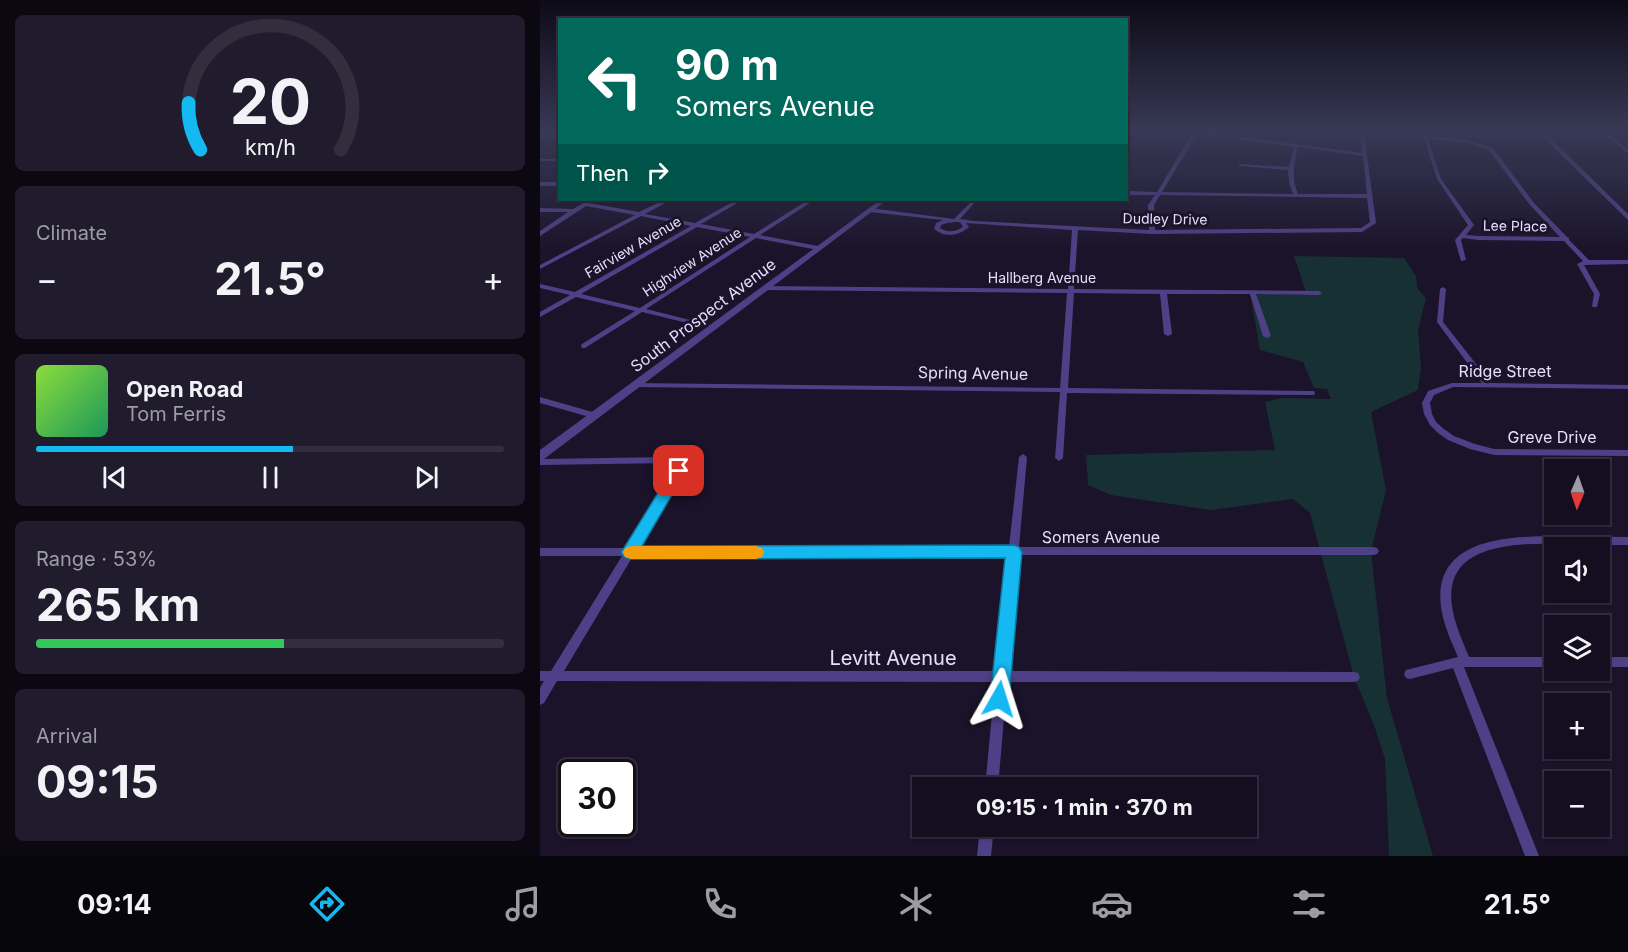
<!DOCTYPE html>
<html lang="en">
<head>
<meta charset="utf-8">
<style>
  body { margin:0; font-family:Inter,sans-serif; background:#211c2d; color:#f1f3f6; height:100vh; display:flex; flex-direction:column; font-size:22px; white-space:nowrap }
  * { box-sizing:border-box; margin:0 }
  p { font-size:20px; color:#9d9ca5 }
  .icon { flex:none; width:33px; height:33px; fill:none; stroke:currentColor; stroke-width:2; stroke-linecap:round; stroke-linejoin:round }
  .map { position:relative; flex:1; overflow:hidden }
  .details { display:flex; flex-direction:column; gap:15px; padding:15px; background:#0b0812; width:540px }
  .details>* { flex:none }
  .hud { position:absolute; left:18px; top:18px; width:570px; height:183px; border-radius:0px; box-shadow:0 2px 4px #0004,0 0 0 2px #332e3e; background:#00695c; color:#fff; overflow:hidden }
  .needle { width:39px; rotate:182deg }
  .tools { position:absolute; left:1004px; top:459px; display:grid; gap:12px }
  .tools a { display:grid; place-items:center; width:66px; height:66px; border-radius:0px; background:#140e20; box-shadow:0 2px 4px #0004,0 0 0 2px #332e3e; font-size:30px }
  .speed { position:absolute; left:18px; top:759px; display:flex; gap:12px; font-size:30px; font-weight:700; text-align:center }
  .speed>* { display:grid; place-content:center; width:78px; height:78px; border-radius:50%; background:#140e20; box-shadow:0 2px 4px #0004,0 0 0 2px #332e3e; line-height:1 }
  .speed .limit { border:3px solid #111; border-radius:9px; background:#fff; color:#111 }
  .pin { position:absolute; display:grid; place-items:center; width:51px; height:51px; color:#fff; margin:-26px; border-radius:12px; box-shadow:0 3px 9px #0006 }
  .me { position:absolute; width:66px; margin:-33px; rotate:6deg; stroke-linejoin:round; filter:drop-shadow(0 0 4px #0008) }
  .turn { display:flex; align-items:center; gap:21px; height:126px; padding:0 18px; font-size:27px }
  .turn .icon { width:78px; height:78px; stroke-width:2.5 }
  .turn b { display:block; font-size:42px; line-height:51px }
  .then { display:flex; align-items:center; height:57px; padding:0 18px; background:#0003; gap:12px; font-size:22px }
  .big { font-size:45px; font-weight:700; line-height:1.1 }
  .details .widget { flex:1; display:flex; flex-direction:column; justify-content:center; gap:9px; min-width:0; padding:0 21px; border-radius:9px; background:#211c2d }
  .details .dial { align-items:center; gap:0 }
  .dial svg { height:156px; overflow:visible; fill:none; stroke:#332e3e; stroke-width:7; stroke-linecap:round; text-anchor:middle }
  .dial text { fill:#f1f3f6; stroke:none }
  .song { display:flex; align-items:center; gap:18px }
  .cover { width:72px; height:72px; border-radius:9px; background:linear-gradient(135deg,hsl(90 70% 55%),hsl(150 70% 35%)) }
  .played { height:6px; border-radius:3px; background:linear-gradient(90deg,#15b9f2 55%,#332e3e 55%) }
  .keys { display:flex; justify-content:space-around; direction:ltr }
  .heat { display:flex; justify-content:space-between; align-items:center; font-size:33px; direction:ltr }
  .charge { height:9px; border-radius:4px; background:linear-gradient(90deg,#34c759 53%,#332e3e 0) }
  .trip { position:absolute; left:372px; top:777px; width:345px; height:60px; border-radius:0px; background:#140e20; box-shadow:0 2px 4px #0004,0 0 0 2px #332e3e; font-weight:700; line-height:60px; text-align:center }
  .dock { display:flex; height:96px; justify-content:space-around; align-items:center; background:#08060d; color:#9d9ca5 }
  .dock .icon { width:42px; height:42px }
  .dock .on { color:#15b9f2 }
  .dock b { font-size:27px; color:#f1f3f6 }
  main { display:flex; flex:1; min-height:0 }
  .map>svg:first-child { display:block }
  .green { fill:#163034 }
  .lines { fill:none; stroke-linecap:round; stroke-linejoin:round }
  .minor { fill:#4e4086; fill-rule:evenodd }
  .tertiary { fill:#4e4086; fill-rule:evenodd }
  .route { fill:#15b9f2; stroke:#0e789d; stroke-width:1.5 }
  .slow { fill:#f59e0b }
  .labels { text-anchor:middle; stroke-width:6; stroke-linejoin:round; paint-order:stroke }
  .far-street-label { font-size:14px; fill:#e6defd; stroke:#1a132a }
  .street-label { font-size:16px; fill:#e6defd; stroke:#1a132a }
  .near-street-label { font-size:20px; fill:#e6defd; stroke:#1a132a }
</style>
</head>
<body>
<main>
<section class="details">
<div class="widget dial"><svg viewBox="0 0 100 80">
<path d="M14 69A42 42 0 1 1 86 69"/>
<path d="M14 69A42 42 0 0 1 8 45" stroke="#15b9f2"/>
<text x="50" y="56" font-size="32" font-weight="700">20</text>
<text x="50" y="72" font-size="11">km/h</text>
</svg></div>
<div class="widget"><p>Climate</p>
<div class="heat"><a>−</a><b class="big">21.5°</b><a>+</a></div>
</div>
<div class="widget">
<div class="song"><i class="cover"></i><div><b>Open Road</b><p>Tom Ferris</p></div></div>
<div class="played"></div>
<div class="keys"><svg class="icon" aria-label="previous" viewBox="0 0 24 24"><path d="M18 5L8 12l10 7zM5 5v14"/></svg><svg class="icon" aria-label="pause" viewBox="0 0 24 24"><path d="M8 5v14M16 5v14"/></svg><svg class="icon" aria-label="next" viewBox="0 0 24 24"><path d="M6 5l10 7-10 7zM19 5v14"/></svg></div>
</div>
<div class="widget"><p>Range · 53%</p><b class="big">265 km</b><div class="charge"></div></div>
<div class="widget"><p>Arrival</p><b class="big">09:15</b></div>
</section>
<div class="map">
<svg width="1088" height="856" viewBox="0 0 1088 856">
  <rect width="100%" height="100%" fill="#1a132a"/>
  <polygon class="green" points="754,256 864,258 876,276 877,288 886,298 878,330 881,367 878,390 831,412 846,490 831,551 847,698 893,856 849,856 845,759 834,725 814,677 770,513 753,499 671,510 571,495 548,485 546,455 735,450 725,402 742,398 791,399 787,389 774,388 763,362 720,350 710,293 767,295"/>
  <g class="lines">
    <g class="minor">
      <path d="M653,132H663L822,153L820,132H824L836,223L822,232L612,234L538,230L534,289L779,291L782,293L779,295L716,294L731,336L727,338L723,336L710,294H627L632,334L628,336L624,334L620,294L534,293L528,388L771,391H774L775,393L774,395L527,393L523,458L519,461L515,458L520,392L94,387L90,385L94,383L520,388L527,293L224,290L221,288L224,286L528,289L532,230L426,223L429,227C419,236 405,238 394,229L396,223L403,220L330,212L327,210L330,208L414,219L433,200H437L420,219L434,221L609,230L608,205L615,195H586V191L617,192ZM657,134L754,147L749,167L700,164L698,165L700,166L748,170L749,182L753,194L622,192ZM758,147L823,156L827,194H758C751,178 754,164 758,147ZM620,195L827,198L830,222L821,228L615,230L614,205ZM416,222H420L423,227C415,232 408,233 400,228L401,225L407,223Z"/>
      <path d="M882,132H886L887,136L925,140L953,148L994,203L1027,237L1029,238V240L1049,260H1088V264L1044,265L1060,294L1057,307H1053L1052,306L1054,294L1037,264L1043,261L1024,241L938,240L923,238L921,240L926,260L921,261L915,240L928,225L897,179ZM888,139L925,142L949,150L990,205L1020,237L938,236L926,235L934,225L901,179Z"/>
      <polygon points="1062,132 1066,132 1088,150 1088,153"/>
      <rect x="0" y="137" width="20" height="2"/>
      <rect x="0" y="159" width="20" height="2"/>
      <rect x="0" y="182" width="20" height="4"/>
      <path d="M49,200L52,201L49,203L99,212L124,200H129V201L105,214L155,223L196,200H201V201L161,224L214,234L268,200H273V201L220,235L278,246L281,248L278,250L216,238L106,309L174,326V328L172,329L102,312L45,348H42L41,346L42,344L95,311L36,297L0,317V312L30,295L0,288V284L35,292L151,226L101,216L0,269V265L95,215L46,206L0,236V231L28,212H0V208L33,209ZM157,227L210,237L100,308L41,294Z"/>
      <polygon points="903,287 906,289 903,322 951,383 1088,385 1088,389 913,387 894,395 890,403 892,414 896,422 904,429 914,436 935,444 954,449 1088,450 1088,456 954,455 930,449 908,440 898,433 890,425 884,414 882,403 888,391 912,383 942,383 897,322 900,289"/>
      <polygon points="0,397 56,413 57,415 53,418 0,403"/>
      <path d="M483,454L487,457L479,547H834L837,548L839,551L837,554L834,555H478L468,671L814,672L818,673L820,677L818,681L814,682H467L458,788H445L455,682L17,681L4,703L0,705V688L4,681H0V671H11L82,556H0V548H87L135,469L134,466L130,463L0,465V459L130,457C138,459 144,462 143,471L97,548L469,547L479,457ZM469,555L457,671H24L93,556Z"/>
      <path d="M1019,536L1088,537V545C1071,545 1054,545 1037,544C1000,544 921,537 912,586C908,610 920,635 929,657H1014V667H924L999,856H985L913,668L870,679L866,678L864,674L866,670L918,657C912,643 905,628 902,613C888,538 967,536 1019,536Z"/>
      <rect x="1059" y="657" width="29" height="10"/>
      <polygon points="440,826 454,826 451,856 437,856"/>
    </g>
    <g class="tertiary">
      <polygon points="998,132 1004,132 1088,214 1088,220"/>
      <polygon points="340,200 347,200 4,459 0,460 0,450"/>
    </g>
  </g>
  <linearGradient id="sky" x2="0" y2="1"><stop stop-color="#0e0a17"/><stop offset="0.52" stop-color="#383955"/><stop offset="1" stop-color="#383955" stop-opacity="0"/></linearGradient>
  <rect width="1088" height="252" fill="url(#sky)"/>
  <polygon class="route" points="139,466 146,471 102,546 474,545 479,547 482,552 469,699 466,706 459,709 452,706 450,699 465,558 89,559 84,557 81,552 84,548 134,467"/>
  <polygon class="slow" points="91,546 216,546 222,548 224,552 222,557 216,559 91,559 85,557 83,552 85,548"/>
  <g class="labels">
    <g class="far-street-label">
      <text transform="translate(625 219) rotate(1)" y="5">Dudley Drive</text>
      <text transform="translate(975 226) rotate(1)" y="5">Lee Place</text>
      <text transform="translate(93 247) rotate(-30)" y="5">Fairview Avenue</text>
      <text transform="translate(152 262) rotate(-33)" y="5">Highview Avenue</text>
      <text x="502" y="283">Hallberg Avenue</text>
    </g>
    <g class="street-label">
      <text transform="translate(163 315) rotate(-37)" y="6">South Prospect Avenue</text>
      <text x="965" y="377">Ridge Street</text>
      <text transform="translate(433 373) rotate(1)" y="6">Spring Avenue</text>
      <text x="1012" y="443">Greve Drive</text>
      <text x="561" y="543">Somers Avenue</text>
    </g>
    <g class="near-street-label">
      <text x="353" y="665">Levitt Avenue</text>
    </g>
  </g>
</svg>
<div class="tools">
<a><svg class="needle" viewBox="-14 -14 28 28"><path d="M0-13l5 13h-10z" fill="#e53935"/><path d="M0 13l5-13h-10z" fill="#9d9ca5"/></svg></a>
<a><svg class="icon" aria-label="sound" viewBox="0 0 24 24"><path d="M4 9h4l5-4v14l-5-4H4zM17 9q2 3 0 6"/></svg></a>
<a><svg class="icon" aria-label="layers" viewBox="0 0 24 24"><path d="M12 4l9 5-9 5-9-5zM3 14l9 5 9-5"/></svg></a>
<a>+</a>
<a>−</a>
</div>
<div class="speed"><div class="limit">30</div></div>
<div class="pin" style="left:139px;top:471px;background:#d93025"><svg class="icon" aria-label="arrive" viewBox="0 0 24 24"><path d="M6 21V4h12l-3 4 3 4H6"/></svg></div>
<svg class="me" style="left:459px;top:699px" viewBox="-20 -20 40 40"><path d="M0-17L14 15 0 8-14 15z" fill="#15b9f2" stroke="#fff" stroke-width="4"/></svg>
<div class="trip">09:15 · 1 min · 370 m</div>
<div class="hud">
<div class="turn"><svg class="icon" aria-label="left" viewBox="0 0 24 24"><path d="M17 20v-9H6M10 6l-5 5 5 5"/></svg><div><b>90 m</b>Somers Avenue</div></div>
<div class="then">Then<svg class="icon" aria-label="right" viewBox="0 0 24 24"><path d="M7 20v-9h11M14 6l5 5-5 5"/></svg></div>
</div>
</div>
</main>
<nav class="dock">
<b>09:14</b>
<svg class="icon on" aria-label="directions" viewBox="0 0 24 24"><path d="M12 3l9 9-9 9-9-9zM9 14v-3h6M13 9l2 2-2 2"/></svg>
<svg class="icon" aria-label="music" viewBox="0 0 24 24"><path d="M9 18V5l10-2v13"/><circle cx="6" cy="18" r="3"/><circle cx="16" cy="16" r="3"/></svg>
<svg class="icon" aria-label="phone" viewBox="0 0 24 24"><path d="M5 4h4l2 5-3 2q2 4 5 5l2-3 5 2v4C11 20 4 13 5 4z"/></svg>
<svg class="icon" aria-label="climate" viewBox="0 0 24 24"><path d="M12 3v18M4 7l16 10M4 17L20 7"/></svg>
<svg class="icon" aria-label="car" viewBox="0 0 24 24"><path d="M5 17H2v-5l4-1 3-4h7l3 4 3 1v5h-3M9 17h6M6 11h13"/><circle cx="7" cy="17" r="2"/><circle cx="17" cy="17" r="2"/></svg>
<svg class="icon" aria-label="filters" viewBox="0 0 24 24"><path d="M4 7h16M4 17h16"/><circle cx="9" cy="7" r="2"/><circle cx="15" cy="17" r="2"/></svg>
<b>21.5°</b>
</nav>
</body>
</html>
